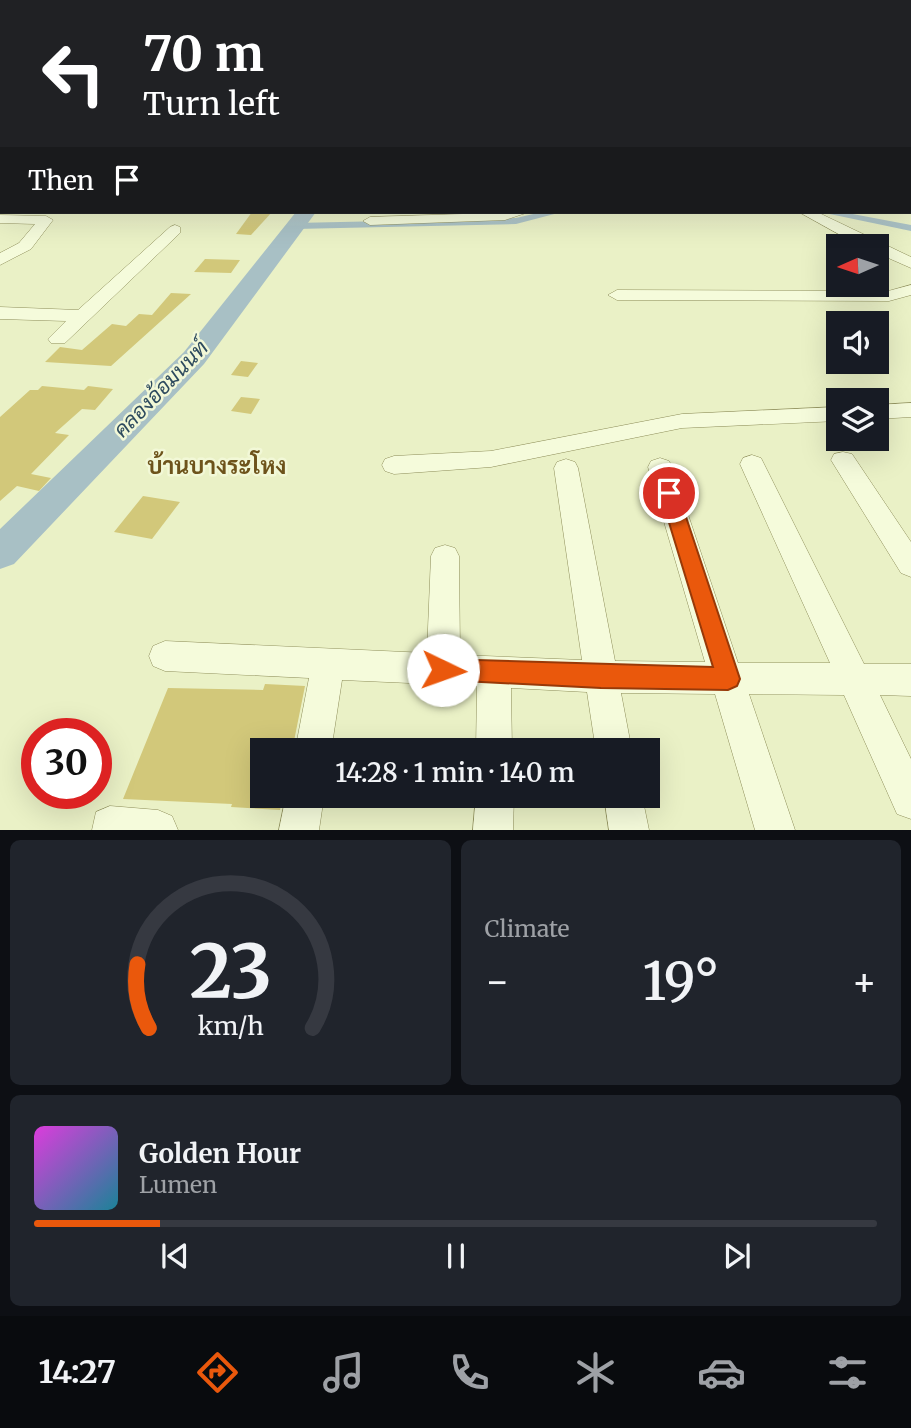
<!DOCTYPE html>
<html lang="en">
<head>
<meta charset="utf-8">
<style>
  body { margin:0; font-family:Merriweather,Sarabun,serif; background:#20242c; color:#f1f3f6; height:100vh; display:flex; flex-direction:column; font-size:26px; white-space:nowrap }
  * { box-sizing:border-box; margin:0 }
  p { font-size:23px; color:#9ea1a6 }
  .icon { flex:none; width:38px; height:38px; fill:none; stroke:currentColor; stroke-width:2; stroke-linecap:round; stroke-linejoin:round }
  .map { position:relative; height:830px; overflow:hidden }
  .details { display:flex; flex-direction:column; gap:10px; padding:10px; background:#0d0f14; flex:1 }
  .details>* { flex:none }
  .guide { position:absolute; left:0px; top:0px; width:912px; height:214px; box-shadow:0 7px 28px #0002; background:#202124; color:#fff; overflow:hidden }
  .needle { width:46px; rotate:267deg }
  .controls { position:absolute; left:826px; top:234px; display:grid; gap:14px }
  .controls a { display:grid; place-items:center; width:63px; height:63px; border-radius:0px; background:#171b24; box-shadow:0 7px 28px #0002; font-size:35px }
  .speed { position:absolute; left:21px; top:718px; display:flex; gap:14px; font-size:35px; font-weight:700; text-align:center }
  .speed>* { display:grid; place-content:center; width:91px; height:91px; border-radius:50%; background:#171b24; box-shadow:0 7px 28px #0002; line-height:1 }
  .speed .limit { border:10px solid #d22; background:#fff; color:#111 }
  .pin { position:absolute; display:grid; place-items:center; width:60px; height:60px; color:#fff; margin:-30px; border:4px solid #fff; border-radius:50%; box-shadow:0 2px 7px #0007 }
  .me { position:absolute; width:77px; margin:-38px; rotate:93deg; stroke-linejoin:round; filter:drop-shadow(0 0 5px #0008) }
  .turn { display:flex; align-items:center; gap:24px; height:147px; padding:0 28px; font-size:32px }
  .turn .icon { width:91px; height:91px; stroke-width:2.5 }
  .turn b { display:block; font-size:49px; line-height:60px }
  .then { display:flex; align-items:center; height:66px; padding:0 28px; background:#0003; gap:14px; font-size:26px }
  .big { font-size:52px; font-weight:600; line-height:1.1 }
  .details .tile { flex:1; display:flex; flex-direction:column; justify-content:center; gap:10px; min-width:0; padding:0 24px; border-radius:10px; background:#20242c }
  .details .dial { align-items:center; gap:0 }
  .dial svg { height:182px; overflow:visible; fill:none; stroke:#363941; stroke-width:7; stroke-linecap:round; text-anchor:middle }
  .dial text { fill:#f1f3f6; stroke:none }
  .song { display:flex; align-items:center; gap:21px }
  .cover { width:84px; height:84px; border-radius:10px; background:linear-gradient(135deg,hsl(300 70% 55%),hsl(190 70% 35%)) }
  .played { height:7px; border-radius:4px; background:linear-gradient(90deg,#ea580c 15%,#363941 15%) }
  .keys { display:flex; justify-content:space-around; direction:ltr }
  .heat { display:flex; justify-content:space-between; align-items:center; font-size:38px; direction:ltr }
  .details .tiles { flex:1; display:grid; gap:10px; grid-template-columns:1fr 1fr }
  .tile:last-child { grid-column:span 2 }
  .trip { position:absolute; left:250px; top:738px; width:410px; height:70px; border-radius:0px; background:#171b24; box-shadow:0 7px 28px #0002; font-weight:600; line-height:70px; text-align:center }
  .dock { display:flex; height:112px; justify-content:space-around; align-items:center; background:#090b0e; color:#9ea1a6 }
  .dock .icon { width:49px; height:49px }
  .dock .on { color:#ea580c }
  .dock b { font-size:32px; color:#f1f3f6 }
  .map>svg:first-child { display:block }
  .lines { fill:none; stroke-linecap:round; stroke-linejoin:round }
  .canal { fill:#a8c0c5; fill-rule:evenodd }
  .river { fill:#a8c0c5; fill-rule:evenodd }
  .building { fill:#d2c87a }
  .minor-casing { stroke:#8e8e5a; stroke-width:1 }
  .minor { fill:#f5fbdb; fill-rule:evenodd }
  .route { fill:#ea580c; stroke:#983908; stroke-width:2 }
  .labels { text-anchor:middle; stroke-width:5; stroke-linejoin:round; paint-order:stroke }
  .water-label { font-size:21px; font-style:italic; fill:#2d4a5e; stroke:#f2f8d7 }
  .quarter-label { font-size:23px; font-weight:bold; fill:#6d531b; stroke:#f2f8d7 }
</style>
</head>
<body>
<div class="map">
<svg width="911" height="830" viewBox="0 0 911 830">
  <rect width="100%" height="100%" fill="#eaf1c6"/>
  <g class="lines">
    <g class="canal">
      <polygon points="542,212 562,212 516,224 295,229 289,226 295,223 516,218"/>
      <polygon points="820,212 842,212 911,225 911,231"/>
    </g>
    <polygon class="river" points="296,212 316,212 204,364 14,564 0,569 0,529 184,352"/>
  </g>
  <g class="building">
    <polygon points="252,212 272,212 251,235 236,234"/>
    <polygon points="205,259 240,260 231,273 194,272"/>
    <polygon points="171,293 191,294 111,366 45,362 60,347 82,350 112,324 126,326 139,314 152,315"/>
    <polygon points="241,361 258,363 248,377 231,375"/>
    <polygon points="42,386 84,390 88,386 113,389 95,410 82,409 55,433 69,435 31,474 51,478 39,491 17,486 0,501 0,417 30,390 38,390"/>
    <polygon points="241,397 260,399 251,414 231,411"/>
    <polygon points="143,496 180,502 152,539 114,532"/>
    <polygon points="265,684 305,686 292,751 262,751 262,796 283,796 280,810 231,807 232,804 123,799 168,688 263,690"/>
  </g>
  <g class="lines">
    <g class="minor-casing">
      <g id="minor">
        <rect x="910" y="115" width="1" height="5"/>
        <rect x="910" y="136" width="1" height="7"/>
        <polygon points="529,212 505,220 370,225 363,221 370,217"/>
        <polygon points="799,212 817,212 911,257 911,268 877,253 877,247 862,247"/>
        <polygon points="0,215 46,216 53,220 31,249 0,265 0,253 19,243 35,224 0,223"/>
        <polygon points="175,225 180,227 180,233 65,343 51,343 48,339 66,321 0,319 0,307 78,310 170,227"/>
        <polygon points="911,285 911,295 889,301 617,300 608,295 617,290 888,291"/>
        <polygon points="911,403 911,417 877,419 877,405"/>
        <polygon points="838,407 838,421 682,428 491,467 394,474 385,471 382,465 385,459 394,456 491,451 682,414"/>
        <polygon points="843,452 852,454 911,542 911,577 901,573 831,460 834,454"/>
        <polygon points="752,455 761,458 864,664 911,664 911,696 880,695 911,759 911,819 897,814 844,695 749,694 795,830 755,830 715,694 621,693 632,751 596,751 587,692 511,688 512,751 476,751 477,686 342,680 331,751 295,751 309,678 165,671 153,666 149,656 153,646 165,641 427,653 431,556 435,548 445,545 455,548 459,556 460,655 582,660 554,468 557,462 566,459 575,462 578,468 615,661 705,662 648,467 651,461 660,458 669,461 672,467 738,663 830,663 740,464 743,458"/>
        <polygon points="286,796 324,796 319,830 279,830"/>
        <polygon points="476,796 514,796 513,830 473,830"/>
        <polygon points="604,796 642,796 649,830 609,830"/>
        <polygon points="110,806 158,810 172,816 178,830 92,830 96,812"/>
      </g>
    </g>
    <use href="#minor" class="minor"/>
  </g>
  <linearGradient id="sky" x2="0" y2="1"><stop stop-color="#8eb9da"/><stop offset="0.5" stop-color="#f6f9e5"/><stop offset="1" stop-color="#f6f9e5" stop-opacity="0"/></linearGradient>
  <rect width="911" height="231" fill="url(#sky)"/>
  <polygon class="route" points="669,487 678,493 740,679 737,686 728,690 601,688 443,680 435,677 431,670 435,662 443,659 713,667 660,493"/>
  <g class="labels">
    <g class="water-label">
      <text transform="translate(161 389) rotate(-46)" y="7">คลองอ้อมนนท์</text>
    </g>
    <g class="quarter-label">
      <text x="217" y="474">บ้านบางระโหง</text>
    </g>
  </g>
</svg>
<div class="controls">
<a><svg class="needle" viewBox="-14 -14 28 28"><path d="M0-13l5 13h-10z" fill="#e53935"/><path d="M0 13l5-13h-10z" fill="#9ea1a6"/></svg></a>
<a><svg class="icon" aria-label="sound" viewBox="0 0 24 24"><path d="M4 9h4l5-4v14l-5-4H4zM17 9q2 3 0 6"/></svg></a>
<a><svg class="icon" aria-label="layers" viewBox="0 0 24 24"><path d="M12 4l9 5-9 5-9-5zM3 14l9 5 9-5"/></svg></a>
</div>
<div class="speed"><div class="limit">30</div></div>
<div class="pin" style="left:669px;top:493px;background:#d93025"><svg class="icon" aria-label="arrive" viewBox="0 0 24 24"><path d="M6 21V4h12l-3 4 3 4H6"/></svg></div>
<svg class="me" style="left:443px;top:670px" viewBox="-20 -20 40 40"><circle r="19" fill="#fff"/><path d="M0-13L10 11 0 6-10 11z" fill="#ea580c"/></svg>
<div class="trip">14:28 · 1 min · 140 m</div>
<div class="guide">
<div class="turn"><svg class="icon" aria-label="left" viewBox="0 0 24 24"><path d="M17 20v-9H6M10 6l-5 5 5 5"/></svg><div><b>70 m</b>Turn left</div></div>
<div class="then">Then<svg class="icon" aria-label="arrive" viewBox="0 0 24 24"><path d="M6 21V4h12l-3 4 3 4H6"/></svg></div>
</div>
</div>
<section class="details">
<div class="tiles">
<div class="tile dial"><svg viewBox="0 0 100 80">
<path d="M14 69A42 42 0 1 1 86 69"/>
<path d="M14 69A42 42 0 0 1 9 41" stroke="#ea580c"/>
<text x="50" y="56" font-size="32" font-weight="700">23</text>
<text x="50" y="72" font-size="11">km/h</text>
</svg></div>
<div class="tile"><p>Climate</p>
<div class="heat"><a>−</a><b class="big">19°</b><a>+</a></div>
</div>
<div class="tile">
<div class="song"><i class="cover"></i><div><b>Golden Hour</b><p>Lumen</p></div></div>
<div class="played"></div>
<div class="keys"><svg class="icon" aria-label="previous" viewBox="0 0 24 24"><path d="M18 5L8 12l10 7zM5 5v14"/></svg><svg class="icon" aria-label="pause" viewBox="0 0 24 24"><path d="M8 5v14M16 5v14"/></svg><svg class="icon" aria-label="next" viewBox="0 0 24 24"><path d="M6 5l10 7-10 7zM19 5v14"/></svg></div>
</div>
</div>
</section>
<nav class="dock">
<b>14:27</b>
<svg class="icon on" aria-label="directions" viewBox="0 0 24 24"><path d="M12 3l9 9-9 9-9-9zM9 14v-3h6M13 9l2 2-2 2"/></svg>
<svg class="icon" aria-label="music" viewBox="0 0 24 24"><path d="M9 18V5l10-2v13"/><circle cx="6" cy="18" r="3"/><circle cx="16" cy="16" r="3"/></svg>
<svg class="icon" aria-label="phone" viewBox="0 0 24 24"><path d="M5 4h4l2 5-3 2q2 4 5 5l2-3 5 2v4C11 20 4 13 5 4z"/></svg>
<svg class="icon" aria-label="climate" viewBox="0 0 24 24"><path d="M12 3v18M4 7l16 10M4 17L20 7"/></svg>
<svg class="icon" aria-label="car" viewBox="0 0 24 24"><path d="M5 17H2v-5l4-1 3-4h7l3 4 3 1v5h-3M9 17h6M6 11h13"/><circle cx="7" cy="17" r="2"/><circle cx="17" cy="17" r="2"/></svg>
<svg class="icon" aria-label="filters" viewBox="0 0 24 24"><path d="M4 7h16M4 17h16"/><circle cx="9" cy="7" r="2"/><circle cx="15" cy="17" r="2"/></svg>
</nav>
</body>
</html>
